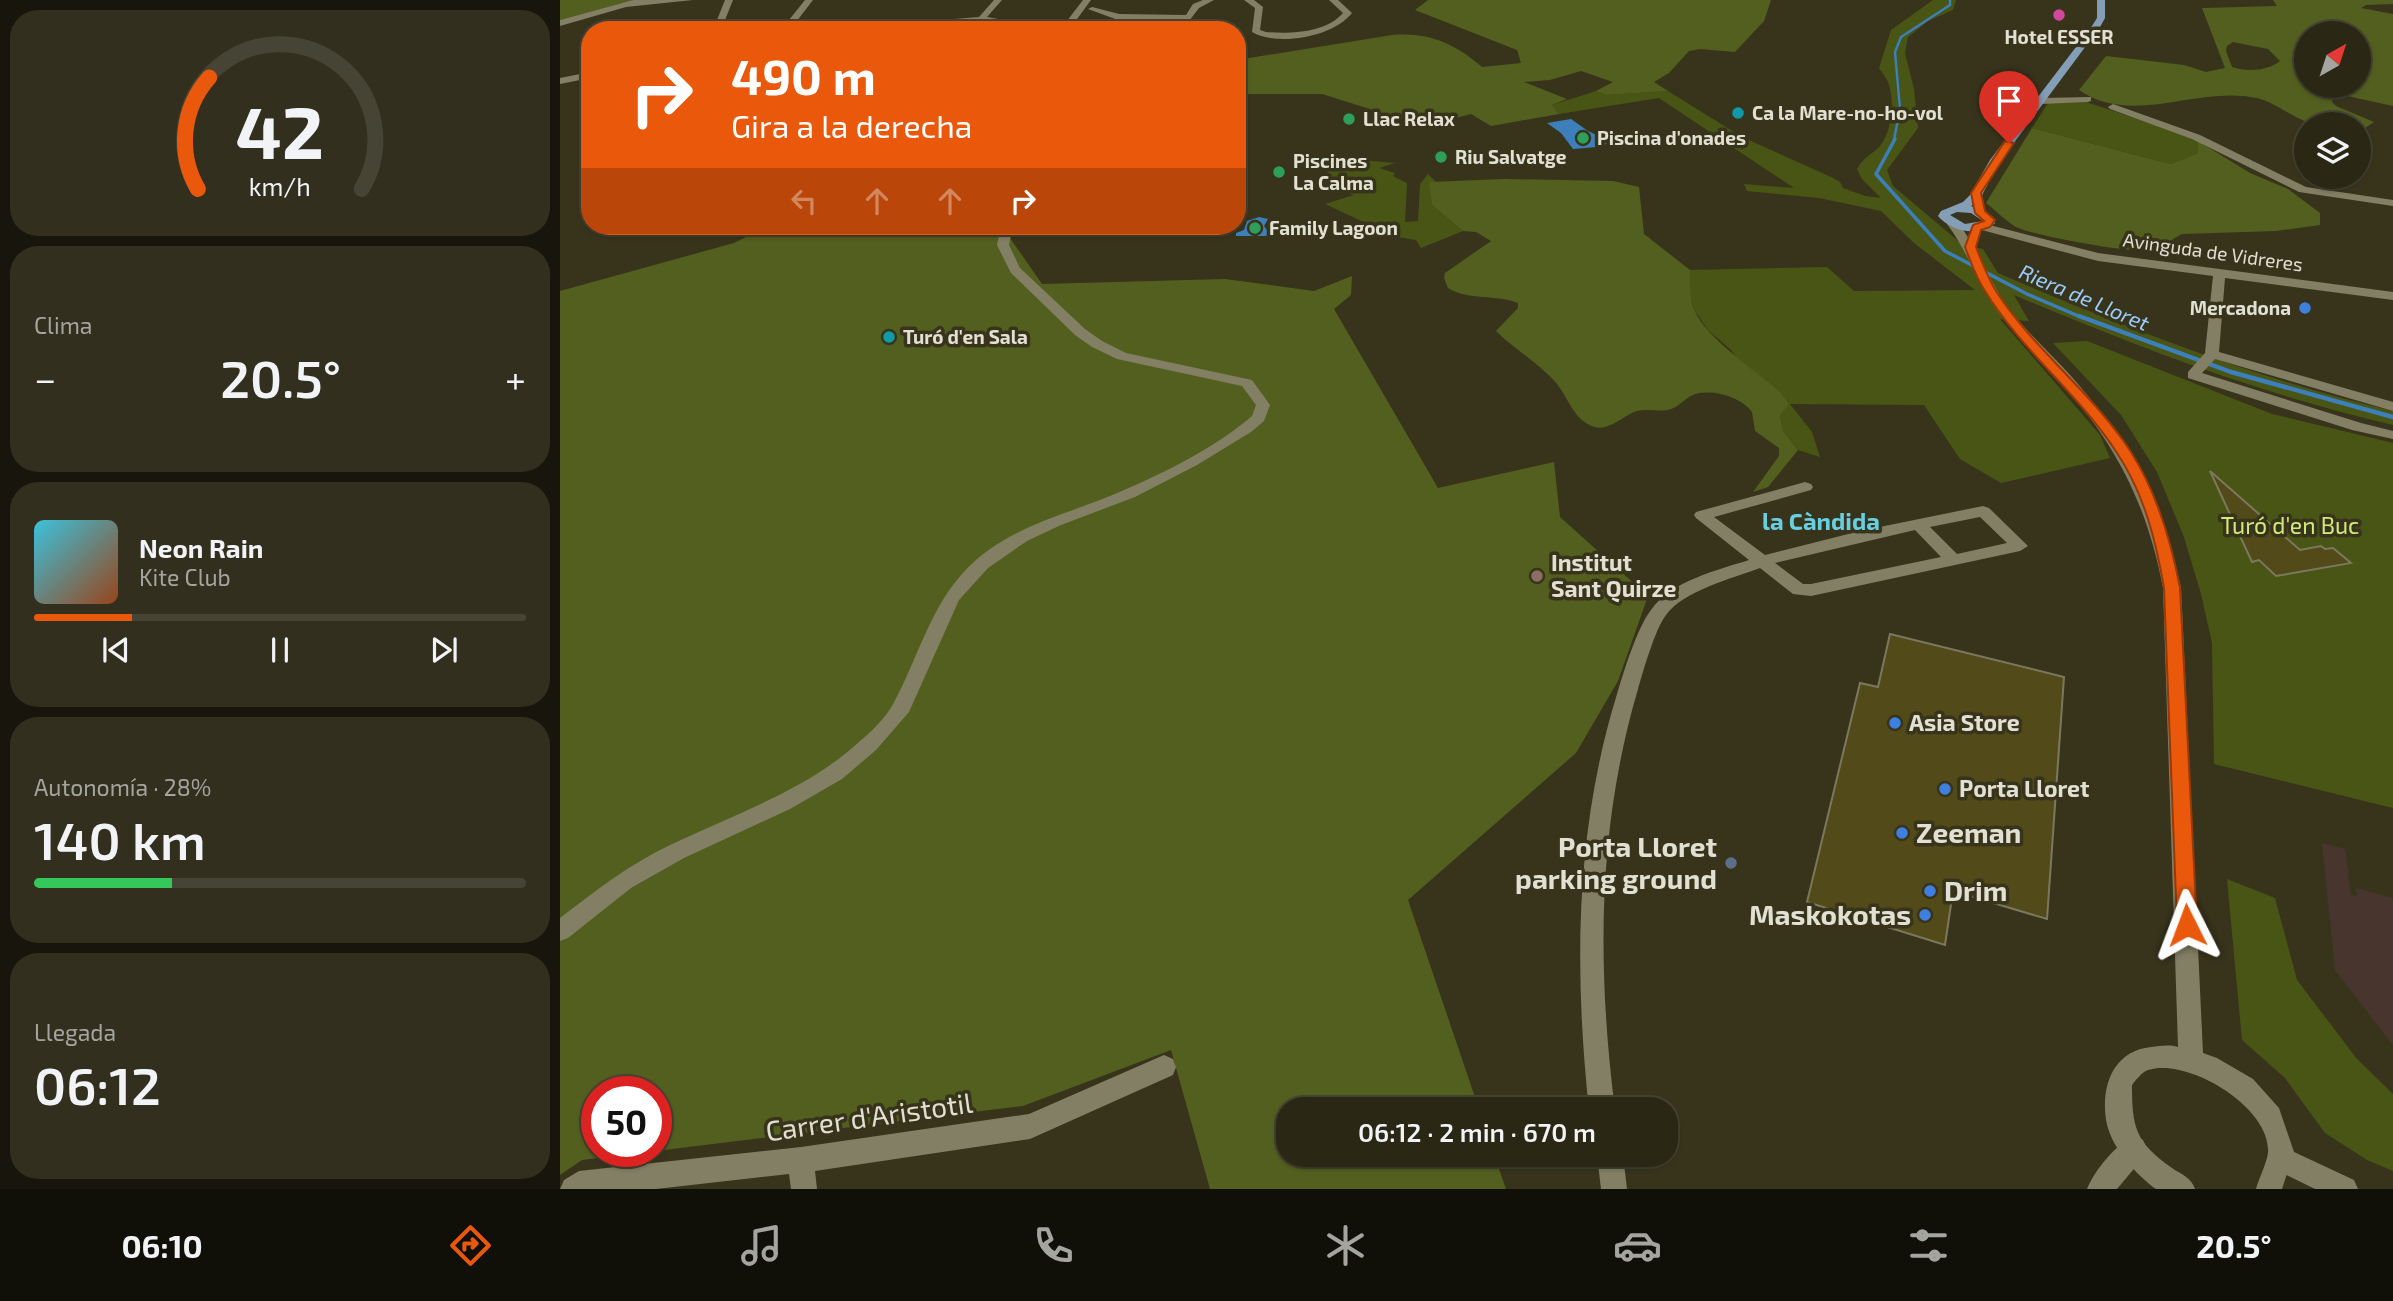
<!DOCTYPE html>
<html lang="es">
<head>
<meta charset="utf-8">
<style>
  body { margin:0; font-family:"Exo 2",sans-serif; background:#322f1e; color:#f1f3f6; height:100vh; display:flex; flex-direction:column; font-size:26px; white-space:nowrap }
  * { box-sizing:border-box; margin:0 }
  p { font-size:23px; color:#a5a5a0 }
  .icon { flex:none; width:38px; height:38px; fill:none; stroke:currentColor; stroke-width:2; stroke-linecap:round; stroke-linejoin:round }
  .map { position:relative; flex:1; overflow:hidden }
  .sheet { display:flex; flex-direction:column; gap:10px; padding:10px; background:#17150c; width:560px }
  .sheet>* { flex:none }
  .banner { position:absolute; left:21px; top:21px; width:665px; height:214px; border-radius:28px; box-shadow:0 2px 5px #0004,0 0 0 2px #464434; background:#ea580c; color:#fff; overflow:hidden }
  .needle { width:46px; rotate:39deg }
  .buttons { position:absolute; left:1734px; top:21px; display:grid; gap:14px }
  .buttons a { display:grid; place-items:center; width:77px; height:77px; border-radius:50%; background:#2a2715; box-shadow:0 2px 5px #0004,0 0 0 2px #464434; font-size:35px }
  .speed { position:absolute; left:21px; top:1076px; display:flex; gap:14px; font-size:35px; font-weight:700; text-align:center }
  .speed>* { display:grid; place-content:center; width:91px; height:91px; border-radius:50%; background:#2a2715; box-shadow:0 2px 5px #0004,0 0 0 2px #464434; line-height:1 }
  .speed .limit { border:10px solid #d22; background:#fff; color:#111 }
  .pin { position:absolute; display:grid; place-items:center; width:60px; height:60px; color:#fff; margin:-72px -30px; border-radius:50% 50% 50% 0; rotate:-45deg; box-shadow:0 0 7px #0007 }
  .pin .icon { rotate:45deg }
  .me { position:absolute; width:77px; margin:-38px; rotate:357deg; stroke-linejoin:round; filter:drop-shadow(0 0 5px #0008) }
  .turn { display:flex; align-items:center; gap:24px; height:147px; padding:0 35px; font-size:32px }
  .turn .icon { width:91px; height:91px; stroke-width:2.5 }
  .turn b { display:block; font-size:49px; line-height:60px }
  .lanes { display:flex; align-items:center; height:66px; padding:0 35px; background:#0003; justify-content:center; gap:35px; direction:ltr }
  .lanes .off { opacity:.35 }
  .big { font-size:52px; font-weight:600; line-height:1.1 }
  .sheet .card { flex:1; display:flex; flex-direction:column; justify-content:center; gap:10px; min-width:0; padding:0 24px; border-radius:28px; background:#322f1e }
  .sheet .dial { align-items:center; gap:0 }
  .dial svg { height:182px; overflow:visible; fill:none; stroke:#464434; stroke-width:7; stroke-linecap:round; text-anchor:middle }
  .dial text { fill:#f1f3f6; stroke:none }
  .song { display:flex; align-items:center; gap:21px }
  .cover { width:84px; height:84px; border-radius:10px; background:linear-gradient(135deg,hsl(190 70% 55%),hsl(20 70% 35%)) }
  .played { height:7px; border-radius:4px; background:linear-gradient(90deg,#ea580c 20%,#464434 20%) }
  .keys { display:flex; justify-content:space-around; direction:ltr }
  .heat { display:flex; justify-content:space-between; align-items:center; font-size:38px; direction:ltr }
  .charge { height:10px; border-radius:5px; background:linear-gradient(90deg,#34c759 28%,#464434 0) }
  .trip { position:absolute; left:716px; top:1097px; width:402px; height:70px; border-radius:28px; background:#2a2715; box-shadow:0 2px 5px #0004,0 0 0 2px #464434; font-weight:600; line-height:70px; text-align:center }
  .dock { display:flex; height:112px; justify-content:space-around; align-items:center; background:#111008; color:#a5a5a0 }
  .dock .icon { width:49px; height:49px }
  .dock .on { color:#ea580c }
  .dock b { font-size:32px; color:#f1f3f6 }
  main { display:flex; flex:1; min-height:0 }
  .map>svg:first-child { display:block }
  .education { fill:#48362e }
  .green { fill:#495515 }
  .forest { fill:#535f1e; fill-rule:evenodd }
  .water { fill:#3c7fba }
  .lines { fill:none; stroke-linecap:round; stroke-linejoin:round }
  .stream-far2 { stroke:#3c7fba; stroke-width:2.5 }
  .stream-far1 { stroke:#3c7fba; stroke-width:3.5 }
  .stream { stroke:#3c7fba; stroke-width:4.5 }
  .building { fill:#524a19; stroke:#7c785e; stroke-width:2 }
  .street { fill:#837f64; fill-rule:evenodd }
  .secondary { fill:#837f64; fill-rule:evenodd }
  .primary { fill:#859eb8; fill-rule:evenodd }
  .route { fill:#ea580c; stroke:#983908; stroke-width:2 }
  .hotel-dot { fill:#d1479c; stroke:#38341c; stroke-width:2.5 }
  .culture-dot { fill:#0f9aa8; stroke:#38341c; stroke-width:2.5 }
  .leisure-dot { fill:#2e9e5b; stroke:#38341c; stroke-width:2.5 }
  .shop-dot { fill:#3f7fe0; stroke:#38341c; stroke-width:2.5 }
  .education-dot { fill:#8d6e63; stroke:#38341c; stroke-width:2.5 }
  .service-dot { fill:#5c6f8a; stroke:#38341c; stroke-width:2.5 }
  .labels { text-anchor:middle; stroke-width:7; stroke-linejoin:round; paint-order:stroke }
  .far-poi-label { font-size:19px; font-weight:bold; fill:#e2e0d2; stroke:#38341c; text-anchor:start }
  .far-street-label { font-size:19px; fill:#e2e0d2; stroke:#38341c }
  .far-water-label { font-size:21px; font-style:italic; fill:#9acdfd; stroke:#38341c }
  .park-label { font-size:23px; fill:#d2ea78; stroke:#38341c }
  .poi-label { font-size:23px; font-weight:bold; fill:#e2e0d2; stroke:#38341c; text-anchor:start }
  .neighbourhood-label { font-size:24px; font-weight:bold; fill:#67cfe2; stroke:#38341c }
  .near-poi-label { font-size:28px; font-weight:bold; fill:#e2e0d2; stroke:#38341c; text-anchor:start }
  .near-street-label { font-size:28px; fill:#e2e0d2; stroke:#38341c }
</style>
</head>
<body>
<main>
<section class="sheet">
<div class="card dial"><svg viewBox="0 0 100 80">
<path d="M14 69A42 42 0 1 1 86 69"/>
<path d="M14 69A42 42 0 0 1 19 20" stroke="#ea580c"/>
<text x="50" y="56" font-size="32" font-weight="700">42</text>
<text x="50" y="72" font-size="11">km/h</text>
</svg></div>
<div class="card"><p>Clima</p>
<div class="heat"><a>−</a><b class="big">20.5°</b><a>+</a></div>
</div>
<div class="card">
<div class="song"><i class="cover"></i><div><b>Neon Rain</b><p>Kite Club</p></div></div>
<div class="played"></div>
<div class="keys"><svg class="icon" aria-label="previous" viewBox="0 0 24 24"><path d="M18 5L8 12l10 7zM5 5v14"/></svg><svg class="icon" aria-label="pause" viewBox="0 0 24 24"><path d="M8 5v14M16 5v14"/></svg><svg class="icon" aria-label="next" viewBox="0 0 24 24"><path d="M6 5l10 7-10 7zM19 5v14"/></svg></div>
</div>
<div class="card"><p>Autonomía · 28%</p><b class="big">140 km</b><div class="charge"></div></div>
<div class="card"><p>Llegada</p><b class="big">06:12</b></div>
</section>
<div class="map">
<svg width="1833" height="1189" viewBox="0 0 1833 1189">
  <rect width="100%" height="100%" fill="#38341c"/>
  <polygon class="education" points="1762,843 1785,849 1791,895 1797,896 1796,888 1833,898 1833,1045 1775,970"/>
  <g class="green">
    <path d="M1373,0H1396L1393,10L1368,21L1348,37L1345,53L1354,89L1358,128L1327,170L1333,186L1403,245L1423,249L1438,273C1567,328 1697,379 1833,411V425C1703,395 1577,347 1454,295L1469,321L1440,319L1540,435L1550,458L1441,483L1400,459L1364,405L1230,404L1252,432L1260,457L1238,450L1223,431L1220,415L1171,350L1148,330L1135,311L1130,296V270L1267,267L1294,291L1415,290L1354,243L1321,211L1259,198L1187,191L1184,184L1234,188L1099,98L999,114L992,105L1036,91L1046,95L1108,91L1182,137L1271,177L1280,182L1283,188L1305,196L1321,198L1302,179L1297,169C1304,156 1312,155 1320,146C1332,131 1335,100 1328,82C1326,77 1322,73 1319,68L1331,30Z"/>
    <polygon points="1526,102 1626,135 1638,141 1638,153 1611,164 1472,128 1488,103"/>
    <polygon points="799,160 835,163 819,168 835,173 833,176 847,183 845,222 858,221 860,184 868,174 876,182 870,182 872,205 903,231 861,248 856,240 813,233 812,226 765,204 794,195 773,188 762,178 763,174 785,163"/>
    <polygon points="1527,341 1712,414 1833,443 1833,808 1654,764 1652,643 1641,594 1624,537 1597,472 1561,415 1493,343"/>
    <polygon points="1667,879 1715,898 1737,980 1797,1059 1833,1094 1833,1171 1807,1160 1765,1133 1725,1078 1682,1040"/>
  </g>
  <g class="forest">
    <polygon points="0,0 74,0 0,20"/>
    <path d="M868,0H1211L1204,21L1175,52L1140,49L1129,51L1109,73L1094,82L1108,91L1046,95L1036,91L1053,82L1021,71L990,80L964,82L1007,99L992,105L999,114L931,126L911,114L888,120L848,121L762,94H677V60L832,35C869,32 894,43 922,67L961,63L957,50L855,10Z"/>
    <path d="M1713,0H1833V4L1806,5L1801,8L1833,14V106L1778,94L1773,96L1772,102L1776,106L1814,122L1799,132V124C1785,124 1769,127 1756,124C1735,121 1718,103 1697,98C1638,85 1572,127 1519,90L1546,56L1624,65L1646,72L1665,68L1642,8L1717,6ZM1746,33H1799V86H1746ZM1673,42L1708,49L1720,61C1708,71 1687,72 1672,67L1666,51L1667,46Z"/>
    <path d="M1472,128L1611,164L1638,153V141L1690,173L1728,189L1760,213V225L1716,231L1622,234L1613,239L1608,250C1592,258 1474,236 1456,227C1446,221 1435,210 1426,203Z"/>
    <path d="M944,179L1053,181L1079,187L1084,234L1130,270C1130,283 1129,296 1134,309C1146,339 1196,370 1221,393L1229,404L1220,415L1223,431L1238,450L1208,487L1193,492L1219,456V448L1195,431L1192,412C1181,397 1151,388 1133,395C1125,398 1120,406 1111,409C1099,413 1086,407 1074,412C1062,417 1048,431 1035,427C1014,421 1009,399 997,384C979,363 955,350 936,331L958,308V303C936,294 909,301 888,288L884,278L885,273L931,241L916,232L903,231L872,205L869,182Z"/>
    <polygon points="208,226 455,226 450,238 482,284 665,279 754,291 792,276 791,295 774,309 878,488 994,462 1000,517 1088,596 1058,681 1016,753 848,900 919,1109 728,1110 728,1155 934,1155 946,1189 650,1189 611,1050 463,1106 96,1151 96,1092 37,1092 37,1152 90,1152 22,1160 0,1175 0,291 174,243"/>
  </g>
  <g class="water">
    <polygon points="1011,119 1028,131 1052,142 1037,147 1013,149 1001,133 987,123"/>
    <polygon points="699,217 708,219 704,226 709,233 706,236 676,236 676,233 684,230 687,221"/>
  </g>
  <g class="lines">
    <polyline class="stream-far2" points="1334,140 1340,109 1335,52 1341,37 1390,5 1390,0"/>
    <polyline class="stream-far1" points="1335,139 1316,174 1385,251 1467,294 1523,318"/>
    <polyline class="stream" points="1519,316 1671,372 1833,417"/>
  </g>
  <g class="building">
    <polygon points="1650,471 1740,550 1761,546 1765,549 1773,548 1791,563 1716,576 1699,560 1692,562"/>
    <polygon points="1330,634 1504,677 1487,919 1393,891 1385,945 1247,902 1300,683 1318,687"/>
  </g>
  <g class="lines">
    <g class="street">
      <polygon points="73,0 133,0 66,7 0,26 0,20"/>
      <polygon points="165,0 173,0 161,30 153,30"/>
      <polygon points="245,0 253,0 230,30 221,30"/>
      <polygon points="434,0 442,0 427,17 500,30 523,0 531,0 509,30 477,30 421,22 304,30 259,30 419,17"/>
      <polygon points="643,0 654,0 639,8 629,21 558,20 528,9 532,7 559,14 626,15 633,4"/>
      <path d="M684,0H694L703,7L700,30L706,32C730,34 766,33 783,13L769,0H778L792,13C773,37 718,47 692,32L695,8Z"/>
      <polygon points="30,72 30,78 0,84 0,78"/>
      <polygon points="1531,97 1531,101 1528,102 1481,104 1476,101 1481,98"/>
      <polygon points="1553,104 1640,135 1746,187 1833,200 1833,206 1739,192 1632,139 1550,109 1548,107"/>
      <polygon points="1422,223 1538,253 1833,292 1833,300 1665,278 1659,352 1833,402 1833,411 1655,359 1642,373 1801,423 1833,431 1833,439 1792,430 1628,378 1628,372 1645,353 1653,276 1538,261 1418,229 1416,227"/>
      <path d="M441,226H453L449,245L460,268L525,329L542,341L566,353L692,380L710,405L704,421L691,432L637,465L575,497L501,525L467,541L428,568L399,600L349,712L316,750L282,779L230,809L124,858L71,888L8,938L0,941V918C35,891 70,864 110,845C176,813 246,791 300,741C311,732 325,718 332,706C360,656 371,599 416,560C459,523 513,513 564,490C608,471 656,447 692,416L696,405L682,386L557,359L532,347L515,335L451,273L437,245Z"/>
      <path d="M1245,482L1251,484L1253,487L1251,490L1154,517L1205,555L1300,531L1423,506L1429,508L1468,546L1460,551L1251,596L1233,594L1200,568C1173,578 1123,591 1106,615C1095,629 1083,672 1078,689C1037,828 1037,967 1055,1110H1029C1014,969 1015,830 1057,694C1064,671 1077,628 1091,610C1111,581 1158,570 1189,560L1136,518L1134,515L1136,512ZM1420,517L1447,543L1397,554L1370,527ZM1355,530L1381,557L1251,584H1243L1215,563Z"/>
      <polygon points="604,1055 613,1059 616,1067 613,1075 470,1139 255,1171 257,1189 231,1189 229,1174 96,1189 0,1189 4,1180 19,1171 241,1147 469,1114"/>
      <path d="M1574,1136L1583,1140L1587,1149L1583,1158L1557,1189H1527C1534,1171 1556,1144 1574,1136Z"/>
      <polygon points="1721,1146 1794,1180 1798,1189 1755,1189 1712,1168 1708,1159 1712,1150"/>
      <polygon points="1037,1155 1063,1155 1067,1189 1041,1189"/>
    </g>
    <path class="secondary" d="M1389,222H1397C1419,248 1429,282 1449,309C1468,333 1491,354 1511,376C1569,442 1603,502 1621,588L1643,1053L1657,1058L1693,1079L1719,1108L1734,1152L1722,1189H1696C1699,1178 1706,1165 1708,1153C1712,1108 1628,1057 1588,1070C1582,1072 1576,1080 1572,1085C1572,1127 1575,1142 1612,1168C1622,1175 1631,1177 1635,1189H1596L1593,1187C1572,1170 1551,1147 1546,1120C1541,1086 1553,1051 1591,1047C1600,1046 1609,1044 1618,1047L1603,588C1587,504 1556,444 1499,380C1479,357 1456,337 1438,312C1418,284 1408,252 1387,224Z"/>
    <path class="primary" d="M1537,0H1545V18L1540,27L1439,163L1421,197L1411,206L1432,216L1435,223C1418,237 1392,232 1378,216L1381,211L1403,202L1410,195L1430,160L1532,26L1537,18ZM1397,212L1411,213L1423,221L1405,224L1390,215Z"/>
  </g>
  <path class="route" d="M1445,141L1454,143L1421,193L1425,211L1435,220L1430,227L1421,230L1416,247C1422,262 1428,278 1436,291C1474,350 1533,393 1571,452C1597,493 1611,540 1620,588L1637,925L1634,931L1627,933L1620,931L1617,925L1604,588C1596,541 1584,493 1557,453C1519,394 1461,350 1425,291C1416,278 1411,262 1405,247L1413,225L1424,221L1415,213L1411,193Z"/>
  <circle class="hotel-dot" cx="1499" cy="15" r="7"/>
  <g class="culture-dot">
    <circle cx="1178" cy="113" r="7"/>
    <circle cx="329" cy="337" r="7"/>
  </g>
  <g class="leisure-dot">
    <circle cx="789" cy="119" r="7"/>
    <circle cx="1023" cy="138" r="7"/>
    <circle cx="881" cy="157" r="7"/>
    <circle cx="719" cy="172" r="7"/>
    <circle cx="695" cy="228" r="7"/>
  </g>
  <g class="shop-dot">
    <circle cx="1745" cy="308" r="7"/>
    <circle cx="1335" cy="723" r="7"/>
    <circle cx="1385" cy="789" r="7"/>
    <circle cx="1342" cy="833" r="7"/>
    <circle cx="1370" cy="891" r="7"/>
    <circle cx="1365" cy="915" r="7"/>
  </g>
  <circle class="education-dot" cx="977" cy="576" r="7"/>
  <circle class="service-dot" cx="1171" cy="863" r="7"/>
  <g class="labels">
    <g class="far-poi-label">
      <text x="1499" y="44" text-anchor="middle">Hotel ESSER</text>
      <text x="1192" y="120">Ca la Mare-no-ho-vol</text>
      <text x="803" y="126">Llac Relax</text>
      <text x="1037" y="145">Piscina d'onades</text>
      <text x="895" y="164">Riu Salvatge</text>
      <text x="733" y="168">Piscines<tspan x="733" dy="22">La Calma</tspan></text>
      <text x="709" y="235">Family Lagoon</text>
      <text x="1731" y="315" text-anchor="end">Mercadona</text>
      <text x="343" y="344">Turó d'en Sala</text>
    </g>
    <g class="far-street-label">
      <text transform="translate(1653 252) rotate(8)" y="7">Avinguda de Vidreres</text>
    </g>
    <g class="far-water-label">
      <text transform="translate(1524 298) rotate(23)" y="7">Riera de Lloret</text>
    </g>
    <g class="park-label">
      <text x="1730" y="534">Turó d'en Buc</text>
    </g>
    <g class="poi-label">
      <text x="991" y="571">Institut<tspan x="991" dy="26">Sant Quirze</tspan></text>
      <text x="1349" y="731">Asia Store</text>
      <text x="1399" y="797">Porta Lloret</text>
    </g>
    <g class="neighbourhood-label">
      <text x="1261" y="530">la Càndida</text>
    </g>
    <g class="near-poi-label">
      <text x="1356" y="843">Zeeman</text>
      <text x="1157" y="857" text-anchor="end">Porta Lloret<tspan x="1157" dy="32">parking ground</tspan></text>
      <text x="1384" y="901">Drim</text>
      <text x="1351" y="925" text-anchor="end">Maskokotas</text>
    </g>
    <g class="near-street-label">
      <text transform="translate(309 1117) rotate(-8)" y="10">Carrer d'Aristotil</text>
    </g>
  </g>
</svg>
<div class="buttons">
<a><svg class="needle" viewBox="-14 -14 28 28"><path d="M0-13l5 13h-10z" fill="#e53935"/><path d="M0 13l5-13h-10z" fill="#a5a5a0"/></svg></a>
<a><svg class="icon" aria-label="layers" viewBox="0 0 24 24"><path d="M12 4l9 5-9 5-9-5zM3 14l9 5 9-5"/></svg></a>
</div>
<div class="speed"><div class="limit">50</div></div>
<div class="pin" style="left:1449px;top:143px;background:#d93025"><svg class="icon" aria-label="arrive" viewBox="0 0 24 24"><path d="M6 21V4h12l-3 4 3 4H6"/></svg></div>
<svg class="me" style="left:1627px;top:925px" viewBox="-20 -20 40 40"><path d="M0-17L14 15 0 8-14 15z" fill="#ea580c" stroke="#fff" stroke-width="4"/></svg>
<div class="trip">06:12 · 2 min · 670 m</div>
<div class="banner">
<div class="turn"><svg class="icon" aria-label="right" viewBox="0 0 24 24"><path d="M7 20v-9h11M14 6l5 5-5 5"/></svg><div><b>490 m</b>Gira a la derecha</div></div>
<div class="lanes"><svg class="icon off" aria-label="left" viewBox="0 0 24 24"><path d="M17 20v-9H6M10 6l-5 5 5 5"/></svg><svg class="icon off" aria-label="ahead" viewBox="0 0 24 24"><path d="M12 20V5M6 11l6-6 6 6"/></svg><svg class="icon off" aria-label="ahead" viewBox="0 0 24 24"><path d="M12 20V5M6 11l6-6 6 6"/></svg><svg class="icon" aria-label="right" viewBox="0 0 24 24"><path d="M7 20v-9h11M14 6l5 5-5 5"/></svg></div>
</div>
</div>
</main>
<nav class="dock">
<b>06:10</b>
<svg class="icon on" aria-label="directions" viewBox="0 0 24 24"><path d="M12 3l9 9-9 9-9-9zM9 14v-3h6M13 9l2 2-2 2"/></svg>
<svg class="icon" aria-label="music" viewBox="0 0 24 24"><path d="M9 18V5l10-2v13"/><circle cx="6" cy="18" r="3"/><circle cx="16" cy="16" r="3"/></svg>
<svg class="icon" aria-label="phone" viewBox="0 0 24 24"><path d="M5 4h4l2 5-3 2q2 4 5 5l2-3 5 2v4C11 20 4 13 5 4z"/></svg>
<svg class="icon" aria-label="climate" viewBox="0 0 24 24"><path d="M12 3v18M4 7l16 10M4 17L20 7"/></svg>
<svg class="icon" aria-label="car" viewBox="0 0 24 24"><path d="M5 17H2v-5l4-1 3-4h7l3 4 3 1v5h-3M9 17h6M6 11h13"/><circle cx="7" cy="17" r="2"/><circle cx="17" cy="17" r="2"/></svg>
<svg class="icon" aria-label="filters" viewBox="0 0 24 24"><path d="M4 7h16M4 17h16"/><circle cx="9" cy="7" r="2"/><circle cx="15" cy="17" r="2"/></svg>
<b>20.5°</b>
</nav>
</body>
</html>
